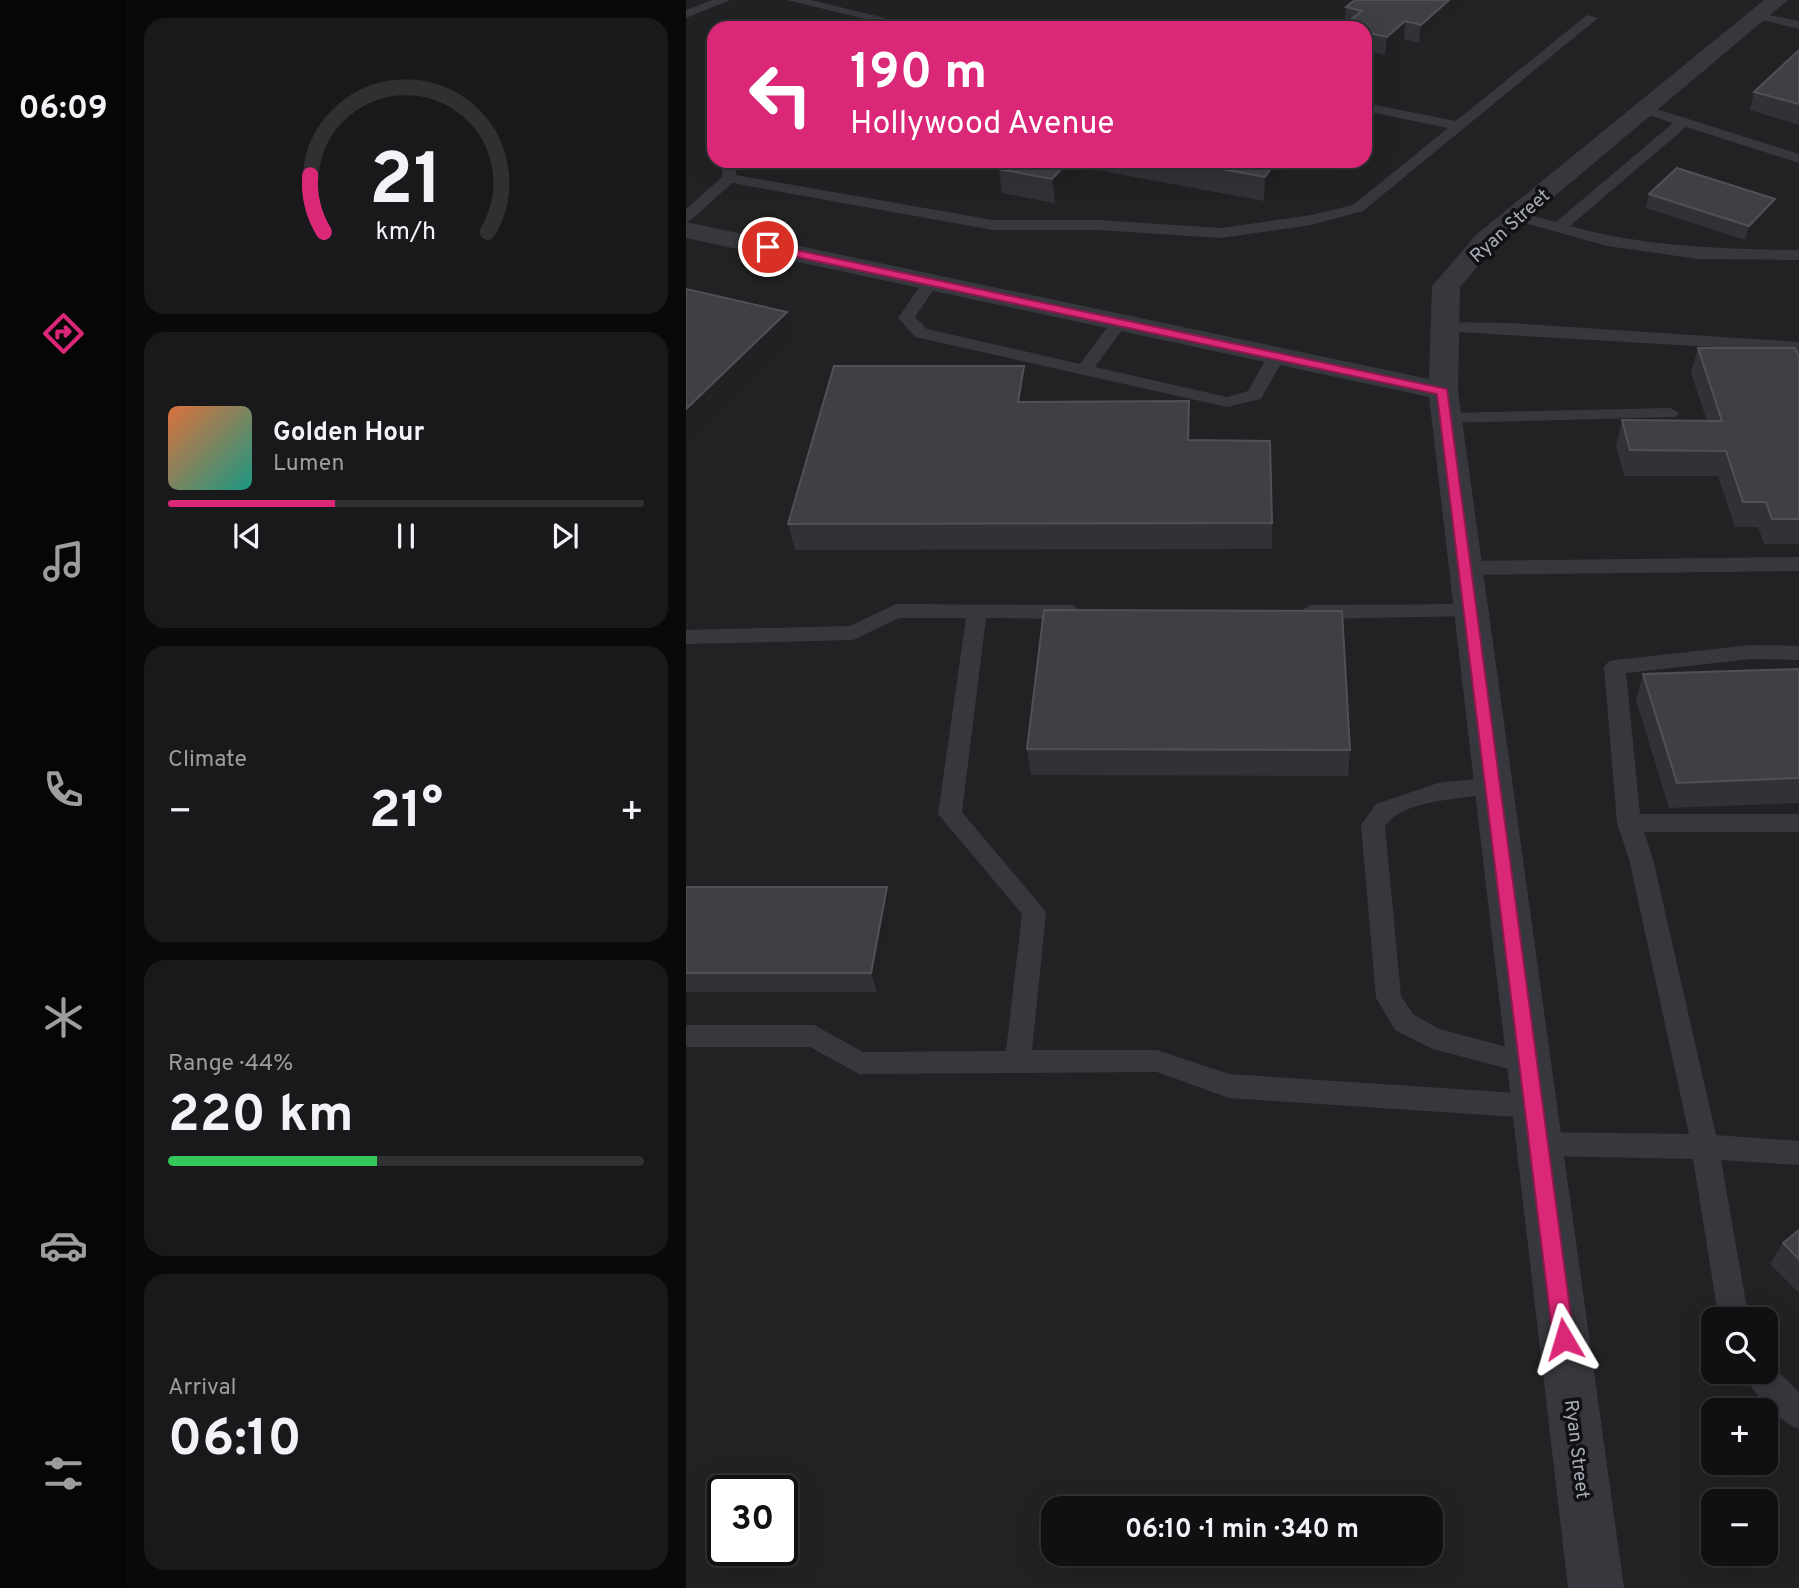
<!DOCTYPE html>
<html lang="en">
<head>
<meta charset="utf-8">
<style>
  body { margin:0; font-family:Overpass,sans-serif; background:#19191b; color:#f1f3f6; height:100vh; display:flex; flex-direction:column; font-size:26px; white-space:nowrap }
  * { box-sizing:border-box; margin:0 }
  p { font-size:23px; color:#9c9d9f }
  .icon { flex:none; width:38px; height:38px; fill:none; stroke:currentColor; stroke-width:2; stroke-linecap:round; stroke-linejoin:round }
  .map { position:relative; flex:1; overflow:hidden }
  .details { display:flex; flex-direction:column; gap:18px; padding:18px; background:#09090a; width:560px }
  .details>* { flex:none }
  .top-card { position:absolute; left:21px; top:21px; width:665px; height:147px; border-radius:21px; box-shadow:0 7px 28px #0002,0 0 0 2px #303032; background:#db2777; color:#fff; overflow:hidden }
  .buttons { position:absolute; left:1015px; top:1307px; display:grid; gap:14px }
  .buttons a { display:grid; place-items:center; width:77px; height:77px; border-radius:14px; background:#101012; box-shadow:0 7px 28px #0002,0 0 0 2px #303032; font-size:35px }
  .speed { position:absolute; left:21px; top:1475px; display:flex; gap:14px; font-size:35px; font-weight:700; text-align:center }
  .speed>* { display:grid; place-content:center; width:91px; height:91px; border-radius:50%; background:#101012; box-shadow:0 7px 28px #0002,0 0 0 2px #303032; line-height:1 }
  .speed .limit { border:4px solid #111; border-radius:10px; background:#fff; color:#111 }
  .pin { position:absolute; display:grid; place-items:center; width:60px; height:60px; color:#fff; margin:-30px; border:4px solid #fff; border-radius:50%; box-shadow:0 2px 7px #0007 }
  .me { position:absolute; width:77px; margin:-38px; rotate:353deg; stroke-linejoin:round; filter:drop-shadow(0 0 5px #0008) }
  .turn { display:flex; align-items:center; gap:24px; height:147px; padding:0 28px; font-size:32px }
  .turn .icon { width:91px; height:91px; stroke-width:2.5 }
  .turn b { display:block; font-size:49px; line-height:60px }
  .big { font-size:52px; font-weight:700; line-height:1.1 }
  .details .widget { flex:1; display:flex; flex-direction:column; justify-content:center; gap:10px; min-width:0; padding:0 24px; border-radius:21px; background:#19191b }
  .details .dial { align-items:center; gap:0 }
  .dial svg { height:182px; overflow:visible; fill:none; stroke:#303032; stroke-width:7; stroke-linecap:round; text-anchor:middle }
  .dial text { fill:#f1f3f6; stroke:none }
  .song { display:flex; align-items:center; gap:21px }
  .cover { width:84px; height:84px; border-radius:10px; background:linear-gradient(135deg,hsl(20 70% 55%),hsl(170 70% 35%)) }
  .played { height:7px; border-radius:4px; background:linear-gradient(90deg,#db2777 35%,#303032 35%) }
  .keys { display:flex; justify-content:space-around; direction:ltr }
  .heat { display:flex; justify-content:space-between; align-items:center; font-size:38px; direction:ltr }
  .charge { height:10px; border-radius:5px; background:linear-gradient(90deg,#34c759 44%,#303032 0) }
  .trip { position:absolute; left:355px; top:1496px; width:402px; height:70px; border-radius:21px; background:#101012; box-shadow:0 7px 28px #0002,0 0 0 2px #303032; font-weight:700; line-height:70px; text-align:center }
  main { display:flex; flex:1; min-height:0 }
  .dock { display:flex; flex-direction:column; width:126px; justify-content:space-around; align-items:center; background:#060607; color:#9c9d9f }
  .dock .icon { width:49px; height:49px }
  .dock .selected { color:#db2777 }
  .dock b { font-size:32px; color:#f1f3f6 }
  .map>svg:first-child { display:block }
  .built { fill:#222225; fill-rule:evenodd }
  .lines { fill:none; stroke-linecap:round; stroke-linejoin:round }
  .lane { fill:#37383d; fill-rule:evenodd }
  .street { fill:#37383d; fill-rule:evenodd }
  .wall { fill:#323236 }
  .shaded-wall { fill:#212124 }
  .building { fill:#3f3f44; stroke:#4f5156; stroke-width:2 }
  .route { fill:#db2777; stroke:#8e194d; stroke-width:2 }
  .labels { text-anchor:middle; stroke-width:7; stroke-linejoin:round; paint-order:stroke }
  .street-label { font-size:19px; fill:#a8adb8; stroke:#111113 }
</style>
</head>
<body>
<main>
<nav class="dock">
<b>06:09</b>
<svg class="icon selected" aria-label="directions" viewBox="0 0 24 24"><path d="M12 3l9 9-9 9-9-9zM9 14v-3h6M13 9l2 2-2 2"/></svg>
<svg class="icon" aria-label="music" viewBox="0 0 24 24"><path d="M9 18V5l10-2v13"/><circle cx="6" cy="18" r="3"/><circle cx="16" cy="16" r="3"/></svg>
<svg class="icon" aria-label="phone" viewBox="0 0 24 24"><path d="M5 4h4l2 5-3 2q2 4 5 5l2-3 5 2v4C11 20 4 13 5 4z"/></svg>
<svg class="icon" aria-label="climate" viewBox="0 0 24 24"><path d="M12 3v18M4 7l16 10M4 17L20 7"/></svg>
<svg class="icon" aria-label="car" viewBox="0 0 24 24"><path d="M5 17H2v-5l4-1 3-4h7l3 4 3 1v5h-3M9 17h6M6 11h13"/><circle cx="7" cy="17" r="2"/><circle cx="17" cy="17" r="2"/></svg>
<svg class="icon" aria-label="filters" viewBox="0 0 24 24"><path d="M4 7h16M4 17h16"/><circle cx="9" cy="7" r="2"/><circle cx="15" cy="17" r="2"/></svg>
</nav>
<section class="details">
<div class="widget dial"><svg viewBox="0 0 100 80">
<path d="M14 69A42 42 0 1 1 86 69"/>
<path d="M14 69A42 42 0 0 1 8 44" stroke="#db2777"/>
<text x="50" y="56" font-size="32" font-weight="700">21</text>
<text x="50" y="72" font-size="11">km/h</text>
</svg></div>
<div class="widget">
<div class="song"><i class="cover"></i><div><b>Golden Hour</b><p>Lumen</p></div></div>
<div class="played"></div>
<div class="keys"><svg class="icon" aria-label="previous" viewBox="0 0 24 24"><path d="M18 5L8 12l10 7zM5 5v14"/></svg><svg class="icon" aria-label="pause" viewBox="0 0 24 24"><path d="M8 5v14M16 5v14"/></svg><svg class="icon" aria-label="next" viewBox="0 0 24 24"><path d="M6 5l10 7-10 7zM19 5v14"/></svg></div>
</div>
<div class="widget"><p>Climate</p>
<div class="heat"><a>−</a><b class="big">21°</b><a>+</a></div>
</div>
<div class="widget"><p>Range · 44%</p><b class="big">220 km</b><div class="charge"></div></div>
<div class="widget"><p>Arrival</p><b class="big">06:10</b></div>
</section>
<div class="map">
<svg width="1113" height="1588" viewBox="0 0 1113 1588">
  <rect width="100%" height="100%" fill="#161618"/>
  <path class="built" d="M0,0H1113V1588H0ZM28,28H679V161H28ZM1027,1320H1080V1372H1027ZM1027,1410H1080V1463H1027ZM37,1491H96V1550H37ZM1027,1502H1080V1554H1027ZM368,1508H746V1554H368Z"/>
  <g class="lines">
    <g class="lane">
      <polygon points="26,0 44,0 0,18 0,10"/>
      <polygon points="101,0 125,0 199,18 188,28 173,28 183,20"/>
      <polygon points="1068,12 1113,21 1113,29 1068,18"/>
      <polygon points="901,15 912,18 677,211 625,225 535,238 412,230 307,230 46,183 5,220 0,222 0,209 36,177 36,161 50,161 50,175 307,220 412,220 535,228 625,215 667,205 762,128 679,111 679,103 770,121"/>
      <path d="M958,105L1113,154V163L1000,127L884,226C960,247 1035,249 1113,250V260L1012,259L921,246L825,219L822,216L830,211L870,222L987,123L953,112V106Z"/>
      <polygon points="245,277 253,282 229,317 241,329 394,364 428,318 434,317 442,322 409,367 541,397 562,391 584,352 596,352 599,356 575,399 541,407 229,337 212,318 239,279"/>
      <polygon points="759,322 823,323 1113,342 1113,352 753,331 751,327"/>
      <polygon points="984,408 993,413 990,417 760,423 751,418 760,413"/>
      <polygon points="1113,557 1113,571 779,575 769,568 779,561"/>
      <polygon points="210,604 387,605 397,612 387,619 300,618 276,812 360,912 346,1050 471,1050 543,1074 848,1094 857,1098 861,1106 857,1114 848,1118 543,1098 471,1072 173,1074 124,1047 0,1047 0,1025 128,1025 177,1052 320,1051 336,914 252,814 280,618 213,618 167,640 0,644 0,630 164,626"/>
      <polygon points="785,604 792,606 795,611 792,616 624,619 614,612 624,605"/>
      <polygon points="1065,645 1113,646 1113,660 1065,659 940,673 954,814 1113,814 1113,832 958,832 967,859 1030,1135 1113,1141 1113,1165 1035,1160 1063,1320 1033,1320 1007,1159 853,1156 843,1153 839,1144 843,1135 853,1132 1003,1134 943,859 931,823 918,667 922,662 929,660"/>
      <path d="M807,777L815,779L818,785L815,791C781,801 721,796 699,826L715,996L727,1014L753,1029L851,1055L855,1063L851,1071L842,1074L747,1049L709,1030L690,998L675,825L690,804L752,783Z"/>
      <path d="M1080,1360L1113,1392V1429C1092,1421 1066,1393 1057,1372H1080Z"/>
    </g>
    <polygon class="street" points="1078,0 1102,0 809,246 774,287 772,391 938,1588 882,1588 743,397 0,238 0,222 743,379 746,286 791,234"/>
  </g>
  <g class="wall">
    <polygon points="669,0 782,0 733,43 718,39 699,55 679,50 679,28 657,28 659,25 660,7"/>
    <polygon points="1113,50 1113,125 1064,110 1068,92"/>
    <polygon points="320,161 607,161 578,201 400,168 369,203 316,193 313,169"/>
    <polygon points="963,194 1086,212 1059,240 960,208"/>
    <polygon points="1012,348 1113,357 1113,544 1078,544 1072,527 1049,527 1032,476 938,476 930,446 936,420 1021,421 1005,373"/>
    <polygon points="341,391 339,402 504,427 504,440 586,523 586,549 109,550 102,524"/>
    <polygon points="1113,669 1113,803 983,808 950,700 957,674"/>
    <polygon points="341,749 664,750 662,776 345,775"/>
    <polygon points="0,887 201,887 207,906 191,992 0,992"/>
    <polygon points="1113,1230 1113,1293 1084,1264 1097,1243"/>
  </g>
  <g class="shaded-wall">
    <polygon points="763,0 782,0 733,43 735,25"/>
    <polygon points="719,21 718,39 699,55 701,37"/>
    <polygon points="383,161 399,161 400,168 369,203 366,179"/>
    <polygon points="590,161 607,161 578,201 579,177"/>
    <polygon points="1089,199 1086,212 1059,240 1063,226"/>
    <polygon points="101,312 107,337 0,443 0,409"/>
    <polygon points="338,366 341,391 335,427 332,402"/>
    <polygon points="503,401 504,427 503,466 502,440"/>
    <polygon points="201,887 207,906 191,992 185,973"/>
  </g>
  <g class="building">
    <polygon points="669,0 763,0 735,25 719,21 701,37 679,32 679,28 663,28 657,26 676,11 660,7"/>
    <polygon points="1113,50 1113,104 1068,92"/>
    <polygon points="320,161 383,161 366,179 313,169"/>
    <polygon points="491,161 590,161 579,177"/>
    <polygon points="991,168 1089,199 1063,226 963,194"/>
    <polygon points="0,289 101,312 0,409"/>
    <polygon points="1012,348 1109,348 1113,357 1113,519 1086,519 1080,502 1057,502 1040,451 944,450 936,420 1036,421"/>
    <polygon points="148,366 338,366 332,402 503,401 502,440 584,441 586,523 102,524"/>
    <polygon points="358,610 656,611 664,750 341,749"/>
    <polygon points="1113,669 1113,778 991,783 957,674"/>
    <polygon points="0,887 201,887 185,973 0,973"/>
    <polygon points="1113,1230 1113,1259 1097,1243"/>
  </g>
  <polygon class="route" points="82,244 761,389 888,1339 885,1346 878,1349 870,1346 867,1339 751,394 78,250 78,245"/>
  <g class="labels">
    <g class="street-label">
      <text transform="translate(823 225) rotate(-42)" y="7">Ryan Street</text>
      <text transform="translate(892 1449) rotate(83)" y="7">Ryan Street</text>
    </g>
  </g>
</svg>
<div class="buttons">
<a><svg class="icon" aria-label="search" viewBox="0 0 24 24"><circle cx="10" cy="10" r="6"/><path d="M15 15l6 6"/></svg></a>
<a>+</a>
<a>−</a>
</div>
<div class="speed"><div class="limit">30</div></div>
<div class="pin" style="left:82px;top:247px;background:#d93025"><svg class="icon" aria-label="arrive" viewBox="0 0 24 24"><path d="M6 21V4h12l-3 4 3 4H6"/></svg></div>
<svg class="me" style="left:878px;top:1339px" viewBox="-20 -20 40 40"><path d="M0-17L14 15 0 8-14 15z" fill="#db2777" stroke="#fff" stroke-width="4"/></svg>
<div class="trip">06:10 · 1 min · 340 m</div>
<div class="top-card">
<div class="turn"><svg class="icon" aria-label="left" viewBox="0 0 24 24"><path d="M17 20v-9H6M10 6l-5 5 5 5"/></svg><div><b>190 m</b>Hollywood Avenue</div></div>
</div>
</div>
</main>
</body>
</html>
